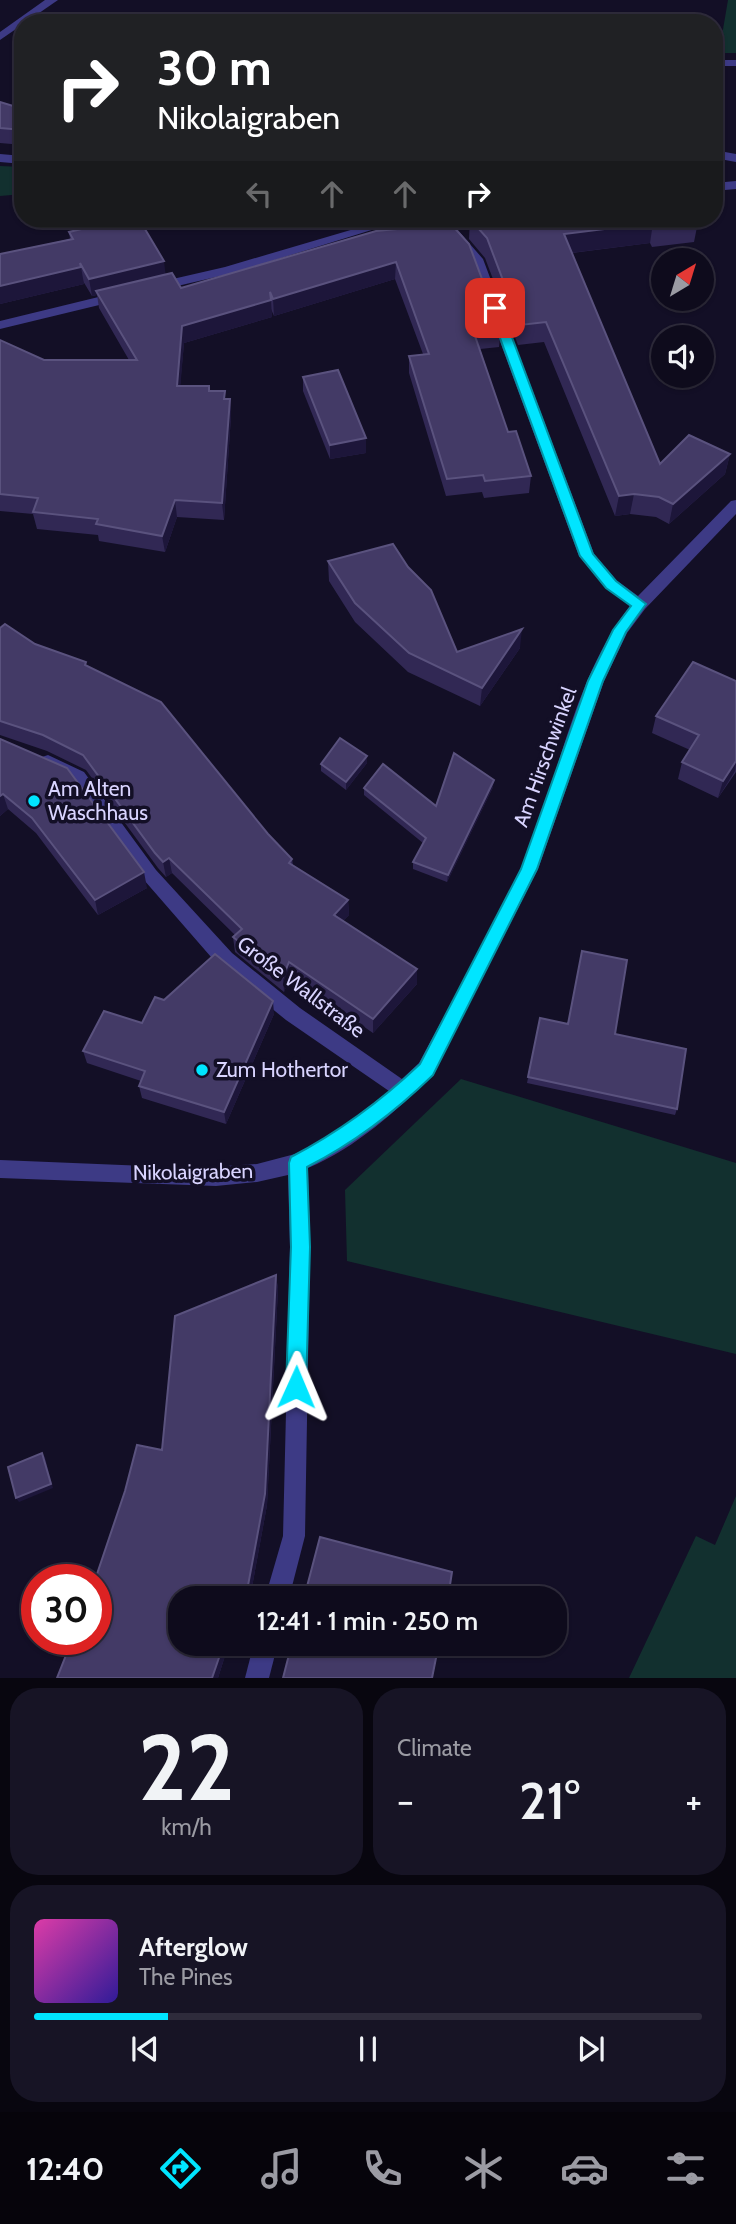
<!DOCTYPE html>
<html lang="en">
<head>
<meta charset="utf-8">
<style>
  body { margin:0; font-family:Cabin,sans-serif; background:#171425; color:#f1f3f6; height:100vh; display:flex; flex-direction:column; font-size:26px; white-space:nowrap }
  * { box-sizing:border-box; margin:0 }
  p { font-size:23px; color:#9b9ba3 }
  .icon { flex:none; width:38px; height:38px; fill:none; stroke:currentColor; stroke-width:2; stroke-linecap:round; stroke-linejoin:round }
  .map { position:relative; height:1678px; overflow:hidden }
  .panel { display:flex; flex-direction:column; gap:10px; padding:10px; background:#08060f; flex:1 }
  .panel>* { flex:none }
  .top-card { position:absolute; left:14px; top:14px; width:709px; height:214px; border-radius:28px; box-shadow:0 2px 5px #0004,0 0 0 2px #2e2b3b; background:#202124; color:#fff; overflow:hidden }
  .needle { width:46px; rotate:38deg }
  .fabs { position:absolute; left:651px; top:248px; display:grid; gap:14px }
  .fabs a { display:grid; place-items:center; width:63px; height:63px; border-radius:50%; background:#0e0b1c; box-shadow:0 2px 5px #0004,0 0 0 2px #2e2b3b; font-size:35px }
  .speed { position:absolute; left:21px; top:1564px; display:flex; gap:14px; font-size:35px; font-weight:700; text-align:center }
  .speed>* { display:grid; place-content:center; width:91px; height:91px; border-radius:50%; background:#0e0b1c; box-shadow:0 2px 5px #0004,0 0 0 2px #2e2b3b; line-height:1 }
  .speed .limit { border:10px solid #d22; background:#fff; color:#111 }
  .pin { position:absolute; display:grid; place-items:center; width:60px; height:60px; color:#fff; margin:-30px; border-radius:14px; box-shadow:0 4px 10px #0006 }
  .me { position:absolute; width:77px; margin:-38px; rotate:1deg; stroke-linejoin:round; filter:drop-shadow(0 0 5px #0008) }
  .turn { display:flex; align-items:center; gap:24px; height:147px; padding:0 28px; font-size:32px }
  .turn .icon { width:91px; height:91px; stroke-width:2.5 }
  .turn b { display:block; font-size:49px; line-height:60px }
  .lanes { display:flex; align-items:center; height:66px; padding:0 28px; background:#0003; justify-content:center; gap:35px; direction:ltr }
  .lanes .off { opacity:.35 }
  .big { font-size:52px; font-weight:600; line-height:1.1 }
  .panel .widget { flex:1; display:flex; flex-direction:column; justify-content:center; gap:10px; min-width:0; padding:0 24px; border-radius:28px; background:#171425 }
  .panel .dial { align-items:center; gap:0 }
  .dial b { font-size:91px; line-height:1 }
  .song { display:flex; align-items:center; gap:21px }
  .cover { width:84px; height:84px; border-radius:10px; background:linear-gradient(135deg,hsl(320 70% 55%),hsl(250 70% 35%)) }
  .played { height:7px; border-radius:4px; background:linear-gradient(90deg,#00e5ff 20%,#2e2b3b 20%) }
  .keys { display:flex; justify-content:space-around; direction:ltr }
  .heat { display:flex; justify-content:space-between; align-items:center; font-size:38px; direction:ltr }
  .panel .tiles { flex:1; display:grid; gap:10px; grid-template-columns:1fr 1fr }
  .widget:last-child { grid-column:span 2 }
  .trip { position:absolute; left:168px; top:1586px; width:399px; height:70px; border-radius:28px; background:#0e0b1c; box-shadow:0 2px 5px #0004,0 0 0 2px #2e2b3b; font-weight:600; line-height:70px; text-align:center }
  .dock { display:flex; height:112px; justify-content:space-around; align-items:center; background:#06040b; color:#9b9ba3 }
  .dock .icon { width:49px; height:49px }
  .dock .on { color:#00e5ff }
  .dock b { font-size:32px; color:#f1f3f6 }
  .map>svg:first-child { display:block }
  .green { fill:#12302f }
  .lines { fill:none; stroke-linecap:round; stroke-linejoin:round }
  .minor { fill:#3d3a85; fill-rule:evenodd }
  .wall { fill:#312854 }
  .shaded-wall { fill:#1d163a }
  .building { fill:#433a66; stroke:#5a527e; stroke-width:2 }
  .route { fill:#00e5ff; stroke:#0095a6; stroke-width:2 }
  .poi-dot { fill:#00e5ff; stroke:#130f26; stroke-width:2.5 }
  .labels { text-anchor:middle; stroke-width:7; stroke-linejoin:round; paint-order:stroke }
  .street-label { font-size:21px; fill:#d9d4ff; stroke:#130f26 }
  .poi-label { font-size:21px; fill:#d9d4ff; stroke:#130f26; text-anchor:start }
</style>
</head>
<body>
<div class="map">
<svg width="736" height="1678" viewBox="0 0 736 1678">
  <rect width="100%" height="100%" fill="#130f26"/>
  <g class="green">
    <polygon points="728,0 736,0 736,53 719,53"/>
    <polygon points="0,166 23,167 23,194 0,196"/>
    <polygon points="461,1079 736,1163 736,1354 347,1261 345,1190"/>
    <polygon points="736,1496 736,1678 629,1678 696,1536 715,1545"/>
  </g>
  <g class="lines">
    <g class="minor">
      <polygon points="45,0 58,0 0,40 0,32"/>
      <rect x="714" y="60" width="22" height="6"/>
      <polygon points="714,150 736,154 736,162 714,158"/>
      <polygon points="0,154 23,156 23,164 0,162"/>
      <polygon points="736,181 736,189 714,191 714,183"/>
      <polygon points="388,219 407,219 233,273 156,291 149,287 151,284 225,267"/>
      <path d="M435,219H448L483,259L594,554L616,580L638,596L731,501L736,500V514L645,609L627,633L604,681L538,869L433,1075C396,1111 357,1147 308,1168L310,1247L305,1536L289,1598H265L283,1536L290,1247L288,1175L257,1182L216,1186L0,1178V1160L195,1168L257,1164L295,1154L326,1140L389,1091L286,1020L218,965L144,880L72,782L42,767L40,762L42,757L48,755L84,772L156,870L232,953L300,1008L402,1079L419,1063C453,999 490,935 520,870C559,784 571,682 630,606L606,588L579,556L470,260Z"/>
      <polygon points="119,292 126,296 124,299 0,329 0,321"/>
      <polygon points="254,1643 278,1643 269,1678 245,1678"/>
    </g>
  </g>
  <g class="wall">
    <polygon points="0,102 23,109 23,145 0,143"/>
    <polygon points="470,219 479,227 514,221 514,219 696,219 698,222 694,242 652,247 650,243 572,253 660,464 730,454 725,474 669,524 656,517 630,514 615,516 544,342 518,345 485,258 469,239"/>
    <polygon points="92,222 166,274 181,288 376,231 501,330 499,347 480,349 508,432 531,476 529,493 484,498 482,492 446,496 409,373 409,356 423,354 395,279 274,316 271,309 272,317 184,343 180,386 209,391 225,399 230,399 231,416 224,520 177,517 165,552 99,541 98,535 37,529 33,514 0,511 0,340 44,360 129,360 99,308 97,295 92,296 83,281 84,284 0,304 0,254 70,239 69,232 92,226"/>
    <polygon points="303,377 366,453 330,459 303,391"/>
    <polygon points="328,561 457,652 520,648 480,706 408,672 355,622 329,581"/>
    <polygon points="0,628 87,666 268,834 292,859 293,865 348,900 349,915 343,921 417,984 373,1033 290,976 284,992 235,952 233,937 235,935 172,873 166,877 158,868 86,770 47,751 0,735"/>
    <polygon points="736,681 736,772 718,798 678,779 682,762 690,750 652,733 656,716"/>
    <polygon points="0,739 147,888 98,915 36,833 8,809 0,816"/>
    <polygon points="367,763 346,790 321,771 321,764"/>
    <polygon points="493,787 447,882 413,869 413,862 423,843 364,795 364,788 436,806"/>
    <polygon points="164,1000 274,1014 226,1124 142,1098 139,1086 141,1081 87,1063 83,1051 142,1023"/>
    <polygon points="540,1018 615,1034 677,1109 675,1115 527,1083"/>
    <polygon points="276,1275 278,1289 267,1505 250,1598 180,1598 180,1643 229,1643 218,1678 57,1678 72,1640 96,1640 96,1580 95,1580 125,1491 137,1445 162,1450 175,1316"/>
  </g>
  <g class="shaded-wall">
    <polygon points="653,223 650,243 562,254 564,234"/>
    <polygon points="164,261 166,278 96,291 97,295 92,296 89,279"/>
    <polygon points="396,262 395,279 274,316 273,299"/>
    <polygon points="81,267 84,284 0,304 0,286"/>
    <polygon points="271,300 272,317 184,343 179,403 177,386 182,326"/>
    <polygon points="230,399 231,416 224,520 222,503"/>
    <polygon points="366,438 366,453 330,459 330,445"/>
    <polygon points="730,454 725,474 669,524 673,504"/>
    <polygon points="634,494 630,514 615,516 619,496"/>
    <polygon points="175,500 177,517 165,552 162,536"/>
    <polygon points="522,629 520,648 480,706 482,688"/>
    <polygon points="367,756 367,763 346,790 346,782"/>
    <polygon points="736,761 735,771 718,798 723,781"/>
    <polygon points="494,780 493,787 447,882 448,875"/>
    <polygon points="3,794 8,809 0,816 0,796"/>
    <polygon points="169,858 172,873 166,877 163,862"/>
    <polygon points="144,872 147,888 98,915 95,900"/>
    <polygon points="348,900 349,915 335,930 334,915"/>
    <polygon points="289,962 290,976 284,992 283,977"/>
    <polygon points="417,969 417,984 373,1033 373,1019"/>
    <polygon points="273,1001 274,1014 226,1124 224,1112"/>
    <polygon points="276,1275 278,1289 267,1505 250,1598 249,1598 247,1591"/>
    <polygon points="42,1453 45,1457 53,1488 19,1502 16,1498"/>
    <polygon points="241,1589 244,1598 238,1598"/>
    <polygon points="224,1643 229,1643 218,1678 212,1678"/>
  </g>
  <g class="building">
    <polygon points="0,102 23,109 23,130 0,128"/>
    <polygon points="105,219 139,219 164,261 89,279 80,263 81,267 0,286 0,254 73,239 69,232 94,226 92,222"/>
    <polygon points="470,219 477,219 479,227 522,220 521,219 696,219 698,222 655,227 653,223 564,234 660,464 689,435 730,454 673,504 659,497 634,494 619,496 546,322 520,325 487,238"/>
    <polygon points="451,224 469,244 501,330 474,333 508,432 516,431 531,476 485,481 483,475 447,479 409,356 429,354 396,262 273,299 270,292 271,300 182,326 177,386 209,386 209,391 225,391 224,399 230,399 222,503 175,500 162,536 96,524 98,519 33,512 38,498 0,494 0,340 44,360 137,360 96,291 172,273 181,288 376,231"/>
    <polygon points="338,370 366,438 330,445 303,377"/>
    <polygon points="393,544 408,567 431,590 457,652 522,629 482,688 409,653 355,603 328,561"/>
    <polygon points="5,624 35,644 86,662 85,665 161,702 268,834 292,859 289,863 348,900 334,915 417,969 373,1019 289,962 283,977 233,937 242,929 169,858 163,862 155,853 83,755 43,735 0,721 0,628"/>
    <polygon points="693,662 736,681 736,761 723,781 682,762 699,735 656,716"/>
    <polygon points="340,738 367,756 346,782 321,764"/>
    <polygon points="0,739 67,768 144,872 95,900 32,818 3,794 0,796"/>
    <polygon points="454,753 494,780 448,875 413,862 426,838 364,788 383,764 436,806"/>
    <polygon points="582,951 627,960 615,1034 686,1049 677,1109 528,1077 540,1018 568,1024"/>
    <polygon points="215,954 273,1001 224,1112 139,1086 145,1071 83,1051 104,1011 142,1023 155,997 164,1000"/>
    <polygon points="276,1275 265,1494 247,1591 241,1589 238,1598 180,1598 180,1643 224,1643 212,1678 57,1678 72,1640 96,1640 96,1580 95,1580 125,1491 137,1445 162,1450 175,1316"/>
    <polygon points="42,1453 51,1484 16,1498 8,1467"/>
    <polygon points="320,1537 452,1572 448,1598 304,1598"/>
    <polygon points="292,1643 439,1643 432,1678 283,1678"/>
  </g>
  <path class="route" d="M495,305L501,308L593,554L616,581L646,604L626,632L603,681L537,869L433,1075C395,1112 354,1143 307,1167L310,1247L306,1387L303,1394L296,1397L289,1394L286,1387L291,1247L289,1163L291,1157C339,1132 381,1101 420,1064L521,869L588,681L613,630L631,606L606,588L580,556L489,308Z"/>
  <g class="poi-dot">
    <circle cx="34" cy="801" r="7"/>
    <circle cx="202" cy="1070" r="7"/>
  </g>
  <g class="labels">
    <g class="street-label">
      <text transform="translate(545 757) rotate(-70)" y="7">Am Hirschwinkel</text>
      <text transform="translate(301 987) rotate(37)" y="7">Große Wallstraße</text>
      <text transform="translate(193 1172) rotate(-1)" y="7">Nikolaigraben</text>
    </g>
    <g class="poi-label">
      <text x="48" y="796">Am Alten<tspan x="48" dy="24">Waschhaus</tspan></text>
      <text x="216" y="1077">Zum Hothertor</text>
    </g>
  </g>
</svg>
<div class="fabs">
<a><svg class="needle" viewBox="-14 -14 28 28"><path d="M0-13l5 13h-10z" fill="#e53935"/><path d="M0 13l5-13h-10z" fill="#9b9ba3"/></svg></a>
<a><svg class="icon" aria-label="sound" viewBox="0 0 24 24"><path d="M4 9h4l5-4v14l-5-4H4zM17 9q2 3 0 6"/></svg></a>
</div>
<div class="speed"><div class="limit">30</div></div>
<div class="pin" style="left:495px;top:308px;background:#d93025"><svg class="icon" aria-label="arrive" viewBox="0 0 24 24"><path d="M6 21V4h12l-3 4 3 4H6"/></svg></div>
<svg class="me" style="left:296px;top:1387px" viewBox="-20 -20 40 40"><path d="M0-17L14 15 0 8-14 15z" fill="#00e5ff" stroke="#fff" stroke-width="4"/></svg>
<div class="trip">12:41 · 1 min · 250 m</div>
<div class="top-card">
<div class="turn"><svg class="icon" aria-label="right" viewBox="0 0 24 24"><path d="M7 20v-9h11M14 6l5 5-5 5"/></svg><div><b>30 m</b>Nikolaigraben</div></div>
<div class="lanes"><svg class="icon off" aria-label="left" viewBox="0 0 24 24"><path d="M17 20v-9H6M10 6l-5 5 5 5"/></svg><svg class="icon off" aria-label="ahead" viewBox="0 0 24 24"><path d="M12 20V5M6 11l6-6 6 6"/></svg><svg class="icon off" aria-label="ahead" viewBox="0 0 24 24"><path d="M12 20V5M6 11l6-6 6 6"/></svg><svg class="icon" aria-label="right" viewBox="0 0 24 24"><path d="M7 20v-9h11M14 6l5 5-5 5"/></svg></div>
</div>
</div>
<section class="panel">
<div class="tiles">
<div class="widget dial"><b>22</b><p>km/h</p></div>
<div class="widget"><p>Climate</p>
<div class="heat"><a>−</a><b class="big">21°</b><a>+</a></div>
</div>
<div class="widget">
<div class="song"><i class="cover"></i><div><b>Afterglow</b><p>The Pines</p></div></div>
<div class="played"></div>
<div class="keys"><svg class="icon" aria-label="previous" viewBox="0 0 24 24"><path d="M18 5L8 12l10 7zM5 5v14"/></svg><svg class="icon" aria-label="pause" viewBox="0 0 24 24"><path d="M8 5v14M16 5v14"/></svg><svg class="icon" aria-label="next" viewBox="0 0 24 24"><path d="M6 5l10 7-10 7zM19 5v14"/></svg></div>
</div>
</div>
</section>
<nav class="dock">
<b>12:40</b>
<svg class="icon on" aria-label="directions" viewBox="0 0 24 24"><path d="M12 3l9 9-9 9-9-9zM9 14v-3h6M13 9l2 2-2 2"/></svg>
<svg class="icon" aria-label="music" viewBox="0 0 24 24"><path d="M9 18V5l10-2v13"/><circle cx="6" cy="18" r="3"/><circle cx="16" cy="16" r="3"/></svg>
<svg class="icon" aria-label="phone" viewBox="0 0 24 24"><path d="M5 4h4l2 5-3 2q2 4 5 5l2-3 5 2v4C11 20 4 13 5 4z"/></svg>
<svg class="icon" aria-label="climate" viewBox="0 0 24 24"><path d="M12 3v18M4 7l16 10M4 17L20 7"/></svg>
<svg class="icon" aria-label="car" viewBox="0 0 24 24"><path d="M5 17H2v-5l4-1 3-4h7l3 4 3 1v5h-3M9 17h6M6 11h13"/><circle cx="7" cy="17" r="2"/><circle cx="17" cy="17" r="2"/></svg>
<svg class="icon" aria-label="filters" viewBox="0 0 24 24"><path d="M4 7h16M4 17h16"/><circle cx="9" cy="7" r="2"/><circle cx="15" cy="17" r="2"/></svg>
</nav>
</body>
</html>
